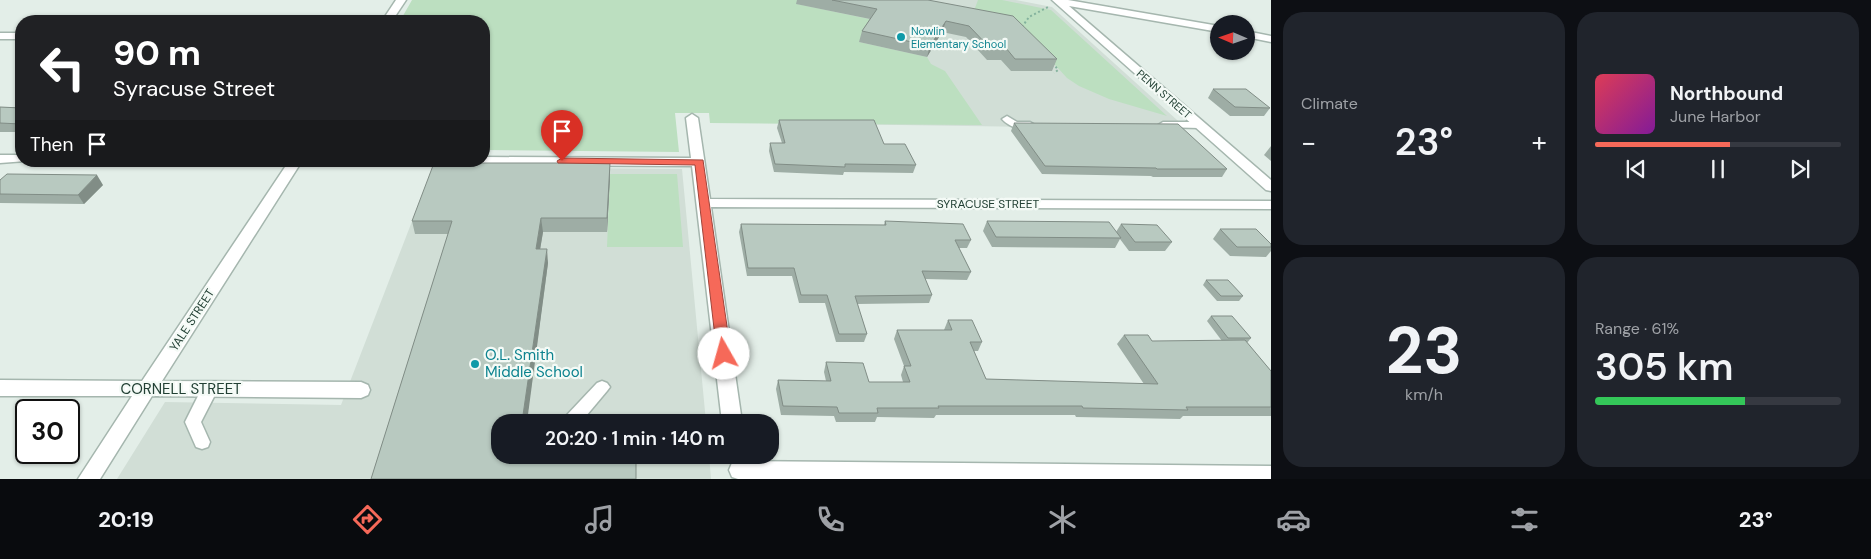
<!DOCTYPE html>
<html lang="en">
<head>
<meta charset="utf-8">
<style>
  body { margin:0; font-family:"DM Sans",sans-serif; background:#20242c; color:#f1f3f6; height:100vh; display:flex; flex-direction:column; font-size:19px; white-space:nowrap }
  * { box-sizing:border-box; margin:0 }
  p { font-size:16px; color:#9ea1a6 }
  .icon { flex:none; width:28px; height:28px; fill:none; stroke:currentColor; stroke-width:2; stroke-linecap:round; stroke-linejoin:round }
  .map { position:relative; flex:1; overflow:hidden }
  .drawer { display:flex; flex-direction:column; gap:12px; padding:12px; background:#0d0f14; width:600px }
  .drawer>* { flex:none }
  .top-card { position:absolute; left:15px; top:15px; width:475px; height:152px; border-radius:20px; box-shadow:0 1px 4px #0004; background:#202124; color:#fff; overflow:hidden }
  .needle { width:32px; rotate:272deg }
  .controls { position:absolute; left:1210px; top:15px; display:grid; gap:10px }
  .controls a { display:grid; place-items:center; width:45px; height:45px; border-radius:50%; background:#171b24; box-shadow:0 1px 4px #0004; font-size:25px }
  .speed { position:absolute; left:15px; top:399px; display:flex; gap:10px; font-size:25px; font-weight:700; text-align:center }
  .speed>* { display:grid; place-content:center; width:65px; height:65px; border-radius:50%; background:#171b24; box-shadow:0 1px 4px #0004; line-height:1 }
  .speed .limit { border:2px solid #111; border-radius:8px; background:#fff; color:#111 }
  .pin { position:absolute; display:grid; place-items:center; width:42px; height:42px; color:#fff; margin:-51px -21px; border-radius:50% 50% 50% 0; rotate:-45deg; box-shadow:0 0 5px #0007 }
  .pin .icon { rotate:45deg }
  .me { position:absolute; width:55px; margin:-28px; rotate:353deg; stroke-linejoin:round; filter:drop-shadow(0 0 4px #0008) }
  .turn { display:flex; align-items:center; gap:18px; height:105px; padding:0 15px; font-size:22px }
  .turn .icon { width:65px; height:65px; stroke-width:2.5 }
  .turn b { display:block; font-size:35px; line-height:42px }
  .then { display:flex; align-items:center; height:48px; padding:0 15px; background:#0003; gap:10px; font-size:19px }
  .big { font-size:38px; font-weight:600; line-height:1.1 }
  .drawer .card { flex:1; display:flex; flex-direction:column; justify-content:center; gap:8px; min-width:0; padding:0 18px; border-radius:20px; background:#20242c }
  .drawer .dial { align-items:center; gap:0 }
  .dial b { font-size:65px; line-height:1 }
  .song { display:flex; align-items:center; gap:15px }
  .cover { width:60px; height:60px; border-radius:8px; background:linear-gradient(135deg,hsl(350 70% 55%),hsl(290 70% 35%)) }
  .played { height:5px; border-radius:2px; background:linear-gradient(90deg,#f66959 55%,#363941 55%) }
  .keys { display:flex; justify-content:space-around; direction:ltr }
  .heat { display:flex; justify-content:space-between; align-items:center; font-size:28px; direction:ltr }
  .charge { height:8px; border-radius:4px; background:linear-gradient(90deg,#34c759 61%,#363941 0) }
  .drawer .tiles { flex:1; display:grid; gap:12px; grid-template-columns:repeat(2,1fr) }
  .trip { position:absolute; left:491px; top:414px; width:288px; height:50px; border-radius:20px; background:#171b24; box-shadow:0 1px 4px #0004; font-weight:600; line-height:50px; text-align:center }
  .dock { display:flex; height:80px; justify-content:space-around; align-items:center; background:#090b0e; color:#9ea1a6 }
  .dock .icon { width:35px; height:35px }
  .dock .current { color:#f66959 }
  .dock b { font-size:22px; color:#f1f3f6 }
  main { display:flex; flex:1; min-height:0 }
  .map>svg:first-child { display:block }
  .built { fill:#d1ded6 }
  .green { fill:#bcdfc0 }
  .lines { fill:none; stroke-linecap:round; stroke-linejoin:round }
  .lane-casing { stroke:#a5b6ae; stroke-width:3 }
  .street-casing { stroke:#a5b6ae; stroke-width:3 }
  .path { stroke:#83b29d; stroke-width:2; stroke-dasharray:2 2.5; stroke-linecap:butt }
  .lane { fill:#fff; fill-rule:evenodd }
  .street { fill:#fff; fill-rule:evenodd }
  .wall { fill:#9eada5 }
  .shaded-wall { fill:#818d86 }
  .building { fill:#b8c9c0; stroke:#818d86 }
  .route { fill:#f66959; stroke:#a0443a }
  .culture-dot { fill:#0f9aa8; stroke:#f4faf6; stroke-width:2 }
  .labels { text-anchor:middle; stroke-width:4.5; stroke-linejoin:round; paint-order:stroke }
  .far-culture-label { font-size:11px; fill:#0d838f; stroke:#f4faf6; text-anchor:start }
  .far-street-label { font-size:11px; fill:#224034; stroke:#f4faf6 }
  .street-label { font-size:12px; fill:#224034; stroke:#f4faf6 }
  .near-culture-label { font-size:15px; fill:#0d838f; stroke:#f4faf6; text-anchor:start }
  .near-street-label { font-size:15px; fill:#224034; stroke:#f4faf6 }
</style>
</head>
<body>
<main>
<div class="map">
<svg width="1271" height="479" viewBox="0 0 1271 479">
  <rect width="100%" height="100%" fill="#e3eee8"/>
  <g class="built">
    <polygon points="754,0 1016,0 1052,7 1187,129 757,123"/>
    <polygon points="433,167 682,169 706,422 500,422 500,455 709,455 711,479 117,479 165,402 341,405"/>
  </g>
  <g class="green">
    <polygon points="412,0 800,0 797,4 874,20 859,42 927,57 931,64 945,71 982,125 710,123 709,113 675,113 679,152 484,150 484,21 400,21"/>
    <polygon points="978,0 1002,0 1051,10 1167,116 1109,99 1079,86 1067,78 1024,31 972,16"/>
    <polygon points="610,174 677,174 683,247 607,247"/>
  </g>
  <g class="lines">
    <g class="lane-casing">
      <g id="lane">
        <path d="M1007,116L1017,122H1030L1035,125C1026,133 1010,128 1002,119Z"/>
        <polygon points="1163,122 1200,122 1205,125 1200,128 1159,127 1158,125"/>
        <polygon points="602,381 607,383 610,387 607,391 581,422 563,422 565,417 597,383"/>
        <polygon points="210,383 216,384 218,389 201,422 210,442 208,447 202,449 196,447 185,422 204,384"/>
      </g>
    </g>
    <g class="street-casing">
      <g id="street">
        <polygon points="396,0 406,0 392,21 382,21"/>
        <polygon points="1052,0 1068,0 1219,26 1219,32 1069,6 1271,180 1271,191 1266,190"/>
        <polygon points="1246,31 1271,36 1271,42 1246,37"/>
        <rect x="0" y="33" width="21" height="6"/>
        <polygon points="692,114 698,118 710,199 1271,201 1271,209 711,207 742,422 722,422 692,166 484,165 478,161 484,161 484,157 691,158 686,118"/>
        <polygon points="0,155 21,155 21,161 26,161 0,163"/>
        <polygon points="289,161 302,161 162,381 361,382 368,385 370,390 368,395 361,398 152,396 100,479 78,479 132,396 0,396 0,380 142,381"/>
        <polygon points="739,461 1271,466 1271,479 738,479 732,477 729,470 732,463"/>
      </g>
    </g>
    <g class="path">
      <polyline points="1022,27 1029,17 1048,7"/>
      <polyline points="1053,63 1058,70 1054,73"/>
    </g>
    <use href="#lane" class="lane"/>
    <use href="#street" class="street"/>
  </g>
  <g class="wall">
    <polygon points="797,0 928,0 1057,59 1052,71 1011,71 1001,60 987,60 966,37 942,32 927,57 859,42 862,31 870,19 796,4"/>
    <polygon points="1213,89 1270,108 1264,116 1230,116 1208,98"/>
    <polygon points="0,107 21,108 21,132 0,132"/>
    <polygon points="779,120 884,144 916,165 913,173 844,172 843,175 774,172 769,151 770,143 782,143 777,128"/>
    <polygon points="1014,123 1227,169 1222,177 1153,177 1151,176 1042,174 1011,131"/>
    <polygon points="1271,146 1271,161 1264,155"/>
    <polygon points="610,163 610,176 607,232 543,232 540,249 548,263 521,462 636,479 371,479 448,234 415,234 412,221"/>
    <polygon points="0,180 103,185 84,204 0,203"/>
    <polygon points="885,221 971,240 967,248 959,248 971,272 967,280 925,279 932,295 929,303 857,304 867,334 864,342 836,342 825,303 799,303 792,276 747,276 739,232 741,224 884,225"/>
    <polygon points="987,221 1116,232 1121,224 1172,242 1165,251 1129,251 1120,239 1115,248 992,247 983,231"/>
    <polygon points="1220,229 1271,244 1271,251 1266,257 1230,256 1213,239"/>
    <polygon points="1206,280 1243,296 1239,301 1217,301 1203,285"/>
    <polygon points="1211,316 1251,338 1247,343 1271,371 1271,416 1183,416 1180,419 1076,417 1075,415 936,415 934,418 877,417 875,422 836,422 834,416 781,415 776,389 778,380 826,381 824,372 826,362 869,382 903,382 901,375 904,366 894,339 897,330 944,330 948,320 982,342 978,351 974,351 986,379 1144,384 1117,344 1124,335 1152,341 1222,341 1207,321"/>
  </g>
  <g class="shaded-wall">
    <polygon points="946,21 942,32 927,57 930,46"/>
    <polygon points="610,163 610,176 607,232 607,218"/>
    <polygon points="97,175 103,185 84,204 78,195"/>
    <polygon points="541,218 543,232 538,262 536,249"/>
    <polygon points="547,249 548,263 527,422 522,422"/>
    <polygon points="518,455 522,455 520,476 517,462"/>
  </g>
  <g class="building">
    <polygon points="832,0 928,0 1013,16 1057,59 1015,59 1006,48 991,49 969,26 946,21 930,46 862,31 877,9"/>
    <polygon points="1213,89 1246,89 1270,108 1235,107"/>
    <polygon points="0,107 21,108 21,124 0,123"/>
    <polygon points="779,120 874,120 884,144 905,144 916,165 845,164 845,167 775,164 770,143 785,143"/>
    <polygon points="1014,123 1178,124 1227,169 1157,169 1156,168 1045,166"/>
    <polygon points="434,163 610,163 607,218 541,218 536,249 547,249 522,422 500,422 500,455 518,455 517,462 574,462 574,455 636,455 636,479 371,479 452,221 412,221"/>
    <polygon points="7,174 97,175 78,195 0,194 0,180"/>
    <polygon points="885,221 963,224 971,240 955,240 971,272 922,271 932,295 855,296 867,334 839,334 827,295 801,295 794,268 748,268 741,224 886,225"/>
    <polygon points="987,221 1109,222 1121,238 996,237"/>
    <polygon points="1121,224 1157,225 1172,242 1135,242"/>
    <polygon points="1220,229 1256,229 1271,244 1271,247 1237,247"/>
    <polygon points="1206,280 1228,280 1243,296 1221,296"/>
    <polygon points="1211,316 1232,316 1251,338 1228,338"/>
    <polygon points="948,320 972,320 982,342 970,342 986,379 1158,384 1124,335 1148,335 1152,341 1245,340 1271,371 1271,407 1186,407 1188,410 1083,408 1082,406 938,406 939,408 877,408 878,413 839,413 837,407 783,406 778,380 831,381 826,362 863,363 869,382 910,382 904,366 911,366 897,330 952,330"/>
  </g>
  <polygon class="route" points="562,158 703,160 731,354 729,358 724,359 719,358 717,354 695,165 558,163 557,161"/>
  <g class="culture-dot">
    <circle cx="901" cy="37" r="5"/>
    <circle cx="475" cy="364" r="5"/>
  </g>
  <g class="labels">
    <g class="far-culture-label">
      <text x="911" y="35">Nowlin<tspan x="911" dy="13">Elementary School</tspan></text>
    </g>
    <g class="far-street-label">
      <text transform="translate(1164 94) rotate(41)" y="4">PENN STREET</text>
    </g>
    <g class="street-label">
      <text x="988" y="208">SYRACUSE STREET</text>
      <text transform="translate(192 320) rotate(-57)" y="4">YALE STREET</text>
    </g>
    <g class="near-culture-label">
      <text x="485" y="360">O.L. Smith<tspan x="485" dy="17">Middle School</tspan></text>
    </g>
    <g class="near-street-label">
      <text x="181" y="394">CORNELL STREET</text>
    </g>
  </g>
</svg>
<div class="controls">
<a><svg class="needle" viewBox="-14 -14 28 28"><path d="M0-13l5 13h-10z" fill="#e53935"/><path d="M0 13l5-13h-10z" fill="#9ea1a6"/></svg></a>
</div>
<div class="speed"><div class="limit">30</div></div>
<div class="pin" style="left:562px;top:161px;background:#d93025"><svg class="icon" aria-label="arrive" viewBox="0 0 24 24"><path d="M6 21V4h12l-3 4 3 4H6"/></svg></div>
<svg class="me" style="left:724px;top:354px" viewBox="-20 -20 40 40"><circle r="19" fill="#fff"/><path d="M0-13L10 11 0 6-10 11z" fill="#f66959"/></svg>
<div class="trip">20:20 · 1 min · 140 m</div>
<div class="top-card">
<div class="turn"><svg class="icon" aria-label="left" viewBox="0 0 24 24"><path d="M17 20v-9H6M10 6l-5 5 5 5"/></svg><div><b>90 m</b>Syracuse Street</div></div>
<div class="then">Then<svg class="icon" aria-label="arrive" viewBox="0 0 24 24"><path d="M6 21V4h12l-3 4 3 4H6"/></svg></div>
</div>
</div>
<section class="drawer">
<div class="tiles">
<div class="card"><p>Climate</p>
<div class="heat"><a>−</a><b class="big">23°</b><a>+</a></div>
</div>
<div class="card">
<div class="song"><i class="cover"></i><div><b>Northbound</b><p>June Harbor</p></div></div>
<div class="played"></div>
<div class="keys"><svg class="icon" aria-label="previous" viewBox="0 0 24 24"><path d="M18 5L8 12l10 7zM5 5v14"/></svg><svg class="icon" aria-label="pause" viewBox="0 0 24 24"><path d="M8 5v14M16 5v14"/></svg><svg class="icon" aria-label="next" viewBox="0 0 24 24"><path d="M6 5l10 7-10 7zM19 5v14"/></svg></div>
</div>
<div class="card dial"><b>23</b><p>km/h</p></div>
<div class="card"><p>Range · 61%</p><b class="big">305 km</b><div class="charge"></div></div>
</div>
</section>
</main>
<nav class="dock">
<b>20:19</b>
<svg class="icon current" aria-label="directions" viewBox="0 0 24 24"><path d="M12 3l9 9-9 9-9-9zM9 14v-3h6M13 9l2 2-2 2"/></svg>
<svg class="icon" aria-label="music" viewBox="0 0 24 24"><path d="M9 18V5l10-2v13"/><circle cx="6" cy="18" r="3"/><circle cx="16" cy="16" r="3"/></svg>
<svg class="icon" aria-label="phone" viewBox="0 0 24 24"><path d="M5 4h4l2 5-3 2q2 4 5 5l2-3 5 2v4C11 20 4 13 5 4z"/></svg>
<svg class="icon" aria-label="climate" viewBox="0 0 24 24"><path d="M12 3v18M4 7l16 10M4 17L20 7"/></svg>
<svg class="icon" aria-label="car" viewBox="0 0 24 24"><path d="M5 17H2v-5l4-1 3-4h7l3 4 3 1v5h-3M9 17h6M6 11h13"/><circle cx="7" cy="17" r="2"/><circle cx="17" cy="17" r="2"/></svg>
<svg class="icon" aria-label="filters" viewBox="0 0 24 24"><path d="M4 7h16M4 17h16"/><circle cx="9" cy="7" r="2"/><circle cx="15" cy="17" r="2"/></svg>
<b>23°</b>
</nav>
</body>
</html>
